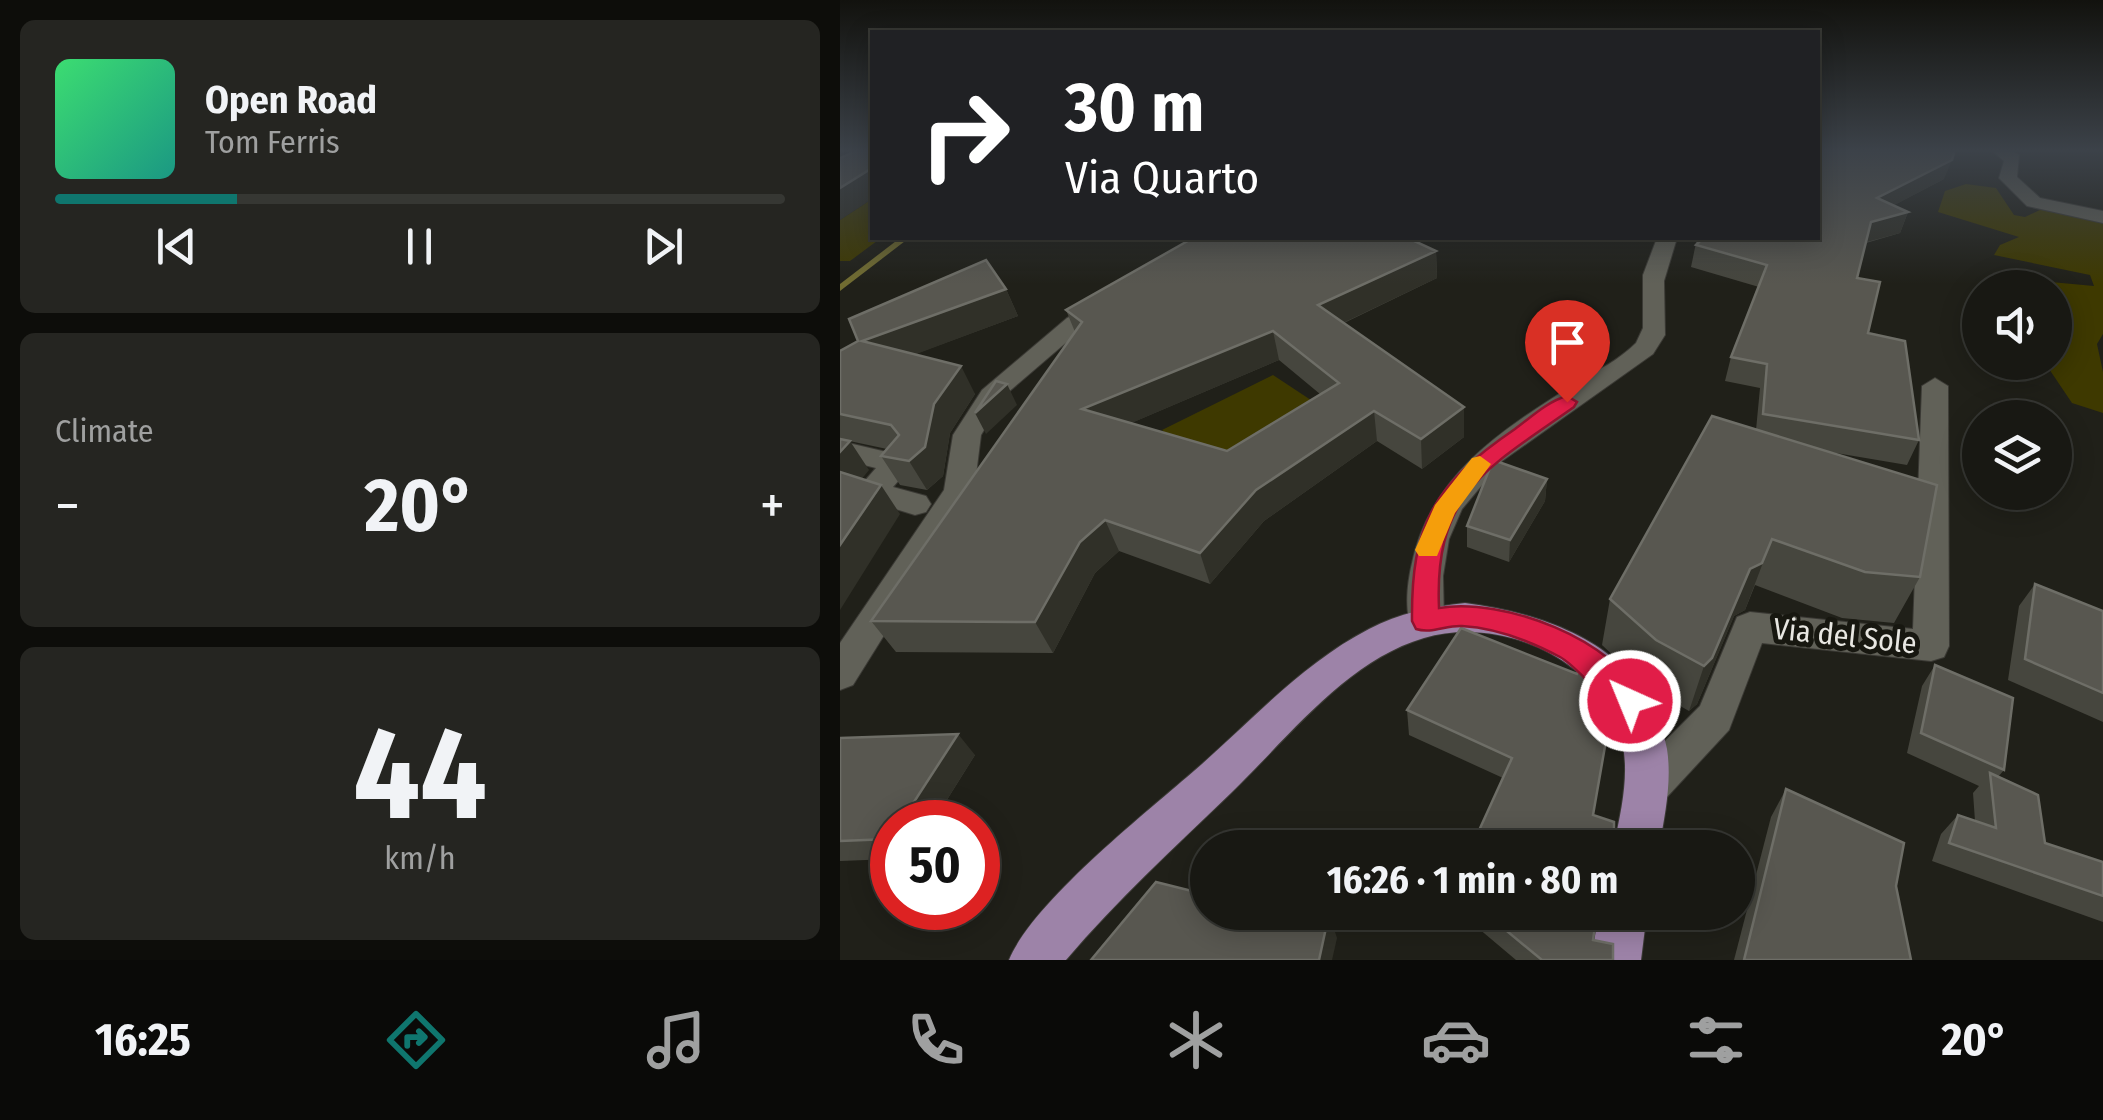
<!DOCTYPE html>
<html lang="en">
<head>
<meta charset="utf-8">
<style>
  body { margin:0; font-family:"Fira Sans Condensed",sans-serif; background:#252521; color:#f1f3f6; height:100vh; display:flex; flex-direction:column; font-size:38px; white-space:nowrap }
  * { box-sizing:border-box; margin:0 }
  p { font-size:32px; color:#9fa0a0 }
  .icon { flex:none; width:55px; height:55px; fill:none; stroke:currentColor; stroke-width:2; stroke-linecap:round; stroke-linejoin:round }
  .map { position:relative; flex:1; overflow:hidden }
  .panel { display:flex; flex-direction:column; gap:20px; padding:20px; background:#0d0d0a; width:840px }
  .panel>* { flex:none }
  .banner { position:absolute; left:30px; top:30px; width:950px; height:210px; border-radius:0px; box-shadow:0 5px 25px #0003,0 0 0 2px #363733; background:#202124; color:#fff; overflow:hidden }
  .controls { position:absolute; left:1122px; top:270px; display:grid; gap:20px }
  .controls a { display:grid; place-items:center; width:110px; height:110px; border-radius:50%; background:#181813; box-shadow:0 5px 25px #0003,0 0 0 2px #363733; font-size:50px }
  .speed { position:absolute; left:30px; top:800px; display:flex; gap:20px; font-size:50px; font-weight:700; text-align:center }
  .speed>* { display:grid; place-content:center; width:130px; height:130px; border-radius:50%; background:#181813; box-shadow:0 5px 25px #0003,0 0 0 2px #363733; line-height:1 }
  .speed .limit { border:15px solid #d22; background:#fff; color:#111 }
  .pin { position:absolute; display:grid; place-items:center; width:85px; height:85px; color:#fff; margin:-102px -42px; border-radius:50% 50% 50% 0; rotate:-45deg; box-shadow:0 0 10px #0007 }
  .pin .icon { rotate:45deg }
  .me { position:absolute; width:110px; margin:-55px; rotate:316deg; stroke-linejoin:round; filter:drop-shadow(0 0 8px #0008) }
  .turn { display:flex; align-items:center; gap:35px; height:210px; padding:0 30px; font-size:45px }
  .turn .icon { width:130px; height:130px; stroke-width:2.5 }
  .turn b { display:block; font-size:70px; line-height:85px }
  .big { font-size:75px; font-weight:700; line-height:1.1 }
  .panel .tile { flex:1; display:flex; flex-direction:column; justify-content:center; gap:15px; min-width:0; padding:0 35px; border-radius:15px; background:#252521 }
  .panel .dial { align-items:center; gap:0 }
  .dial b { font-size:130px; line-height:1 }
  .song { display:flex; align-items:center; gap:30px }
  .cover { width:120px; height:120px; border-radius:15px; background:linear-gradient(135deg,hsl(140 70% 55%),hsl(170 70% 35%)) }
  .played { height:10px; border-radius:5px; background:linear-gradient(90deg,#0f766e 25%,#363733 25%) }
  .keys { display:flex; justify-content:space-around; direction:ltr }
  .heat { display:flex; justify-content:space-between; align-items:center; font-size:55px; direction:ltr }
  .trip { position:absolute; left:350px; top:830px; width:565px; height:100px; border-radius:50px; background:#181813; box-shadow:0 5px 25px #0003,0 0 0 2px #363733; font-weight:700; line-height:100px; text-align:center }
  .tab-bar { display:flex; height:160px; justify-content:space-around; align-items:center; background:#0a0a08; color:#9fa0a0 }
  .tab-bar .icon { width:70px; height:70px }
  .tab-bar .on { color:#0f766e }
  .tab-bar b { font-size:45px; color:#f1f3f6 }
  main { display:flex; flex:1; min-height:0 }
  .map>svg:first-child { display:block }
  .green { fill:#3e3900 }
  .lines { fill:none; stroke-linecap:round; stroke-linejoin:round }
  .stream { fill:#716c31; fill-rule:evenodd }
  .minor-casing { stroke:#3b3a35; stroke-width:2 }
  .major-casing { stroke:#3b3a35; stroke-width:2 }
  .minor { fill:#616158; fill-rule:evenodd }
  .major { fill:#9d83a8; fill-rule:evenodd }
  .wall { fill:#46463e; fill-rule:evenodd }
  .shaded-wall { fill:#303028 }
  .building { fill:#585750; stroke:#6e6e67; stroke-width:2.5; fill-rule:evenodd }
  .route { fill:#e11d48; stroke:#92132f; stroke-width:2.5 }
  .slow { fill:#f59e0b }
  .labels { text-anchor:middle; stroke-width:10; stroke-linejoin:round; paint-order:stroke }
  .street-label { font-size:30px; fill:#e8e7e2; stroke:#171710 }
</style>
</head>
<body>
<main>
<section class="panel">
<div class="tile">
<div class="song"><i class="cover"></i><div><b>Open Road</b><p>Tom Ferris</p></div></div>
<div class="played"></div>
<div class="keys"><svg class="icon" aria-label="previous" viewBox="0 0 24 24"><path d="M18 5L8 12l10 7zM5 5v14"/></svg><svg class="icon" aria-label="pause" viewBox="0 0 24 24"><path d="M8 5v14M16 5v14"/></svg><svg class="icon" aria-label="next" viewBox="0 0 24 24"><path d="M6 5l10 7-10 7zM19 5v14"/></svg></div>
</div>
<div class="tile"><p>Climate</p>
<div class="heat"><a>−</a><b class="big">20°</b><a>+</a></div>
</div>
<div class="tile dial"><b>44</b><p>km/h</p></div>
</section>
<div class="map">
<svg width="1263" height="960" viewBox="0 0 1263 960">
  <rect width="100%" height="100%" fill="#202019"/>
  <g class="green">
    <polygon points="1126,184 1156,188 1174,215 1185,217 1202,209 1263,223 1263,334 1257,344 1263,372 1263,413 1232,403 1205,363 1215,362 1215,288 1183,287 1189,280 1254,286 1250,275 1154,255 1160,245 1179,237 1098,212 1105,191"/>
    <polygon points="32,199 32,238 41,238 10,261 0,261 0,220"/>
    <polygon points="433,375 486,410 373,472 322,430"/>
  </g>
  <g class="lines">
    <polygon class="stream" points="60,238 69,238 0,291 0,284"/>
    <g class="minor-casing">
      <g id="minor">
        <polygon points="1151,150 1170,150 1179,155 1177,177 1200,198 1263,211 1263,223 1187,206 1159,178 1164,161"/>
        <path d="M817,238H837L824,281L825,335L813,354L662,461L622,509L609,539L603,576L604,621L599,631L586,635L573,631C564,613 567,584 572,563C591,473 665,428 738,382C758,370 779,360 796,343L803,328V275Z"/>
        <polygon points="265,300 273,302 273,312 243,328 165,395 141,435 134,491 13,685 0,690 0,643 104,490 113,435 142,390 227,318"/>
        <polygon points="1095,378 1108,386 1109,646 1104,657 1091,661 922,643 889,730 826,798 811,804 796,798 790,784 796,770 860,706 897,617 910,612 1073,629 1082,386"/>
        <polygon points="0,441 68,457 73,464 53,487 86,496 91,504 86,512 75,515 20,498 16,491 36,468 0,459"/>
      </g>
    </g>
    <g class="major-casing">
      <g id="major">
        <path d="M625,603C711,614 810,650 827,749C832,781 825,815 819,848H773C790,775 798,722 734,669C694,637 634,623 584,638C506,661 448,738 391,793C335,847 277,900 226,960H169C193,901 311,809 362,764C415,717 465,662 529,629C559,613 591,607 625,603Z"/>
        <polygon points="759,912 807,912 801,960 751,960"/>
      </g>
    </g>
    <use href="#minor" class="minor"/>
    <use href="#major" class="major"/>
  </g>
  <g class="wall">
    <polygon points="1104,179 1054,205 1068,212 1060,233 1026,243 1017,278 1028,333 1079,440 1067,465 984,451 1080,577 1054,623 1002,618 915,585 905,610 894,616 857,704 849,711 805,686 762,645 770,599 916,430 920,388 885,381 891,357 919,287 851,267 857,238"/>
    <path d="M596,251L597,278L504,323L624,407V437L582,469L537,441L424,521L370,584L279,551L255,573L213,653L56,652L31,621L235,332L226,310ZM439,360L480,394L387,451L291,423Z"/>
    <polygon points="166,289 178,316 75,354 135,394 110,433 103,476 87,490 60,485 41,456 47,449 0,439 0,351"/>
    <polygon points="707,479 705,501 669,562 627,547 627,526"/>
    <polygon points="1195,584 1263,611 1263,722 1168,680 1179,606"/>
    <polygon points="621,628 753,815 663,778 569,735 567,710"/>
    <polygon points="1095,665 1164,770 1158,777 1205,843 1263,862 1263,922 1092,861 1101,834 1118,815 1135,821 1133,793 1139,786 1067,753 1082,686"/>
    <polygon points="0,738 135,755 93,822 52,822 52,859 0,861"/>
    <polygon points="946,789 1056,886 1071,960 894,960 931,817"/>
    <polygon points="619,912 757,912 753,940 773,960 676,960"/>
  </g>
  <g class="shaded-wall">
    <polygon points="1112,160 1104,179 1030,218 1037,198"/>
    <polygon points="32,168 32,199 0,220 0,188"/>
    <polygon points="1068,212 1060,233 1023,243 1031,222"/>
    <polygon points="596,251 597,278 482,333 478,305"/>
    <polygon points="166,289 178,316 39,368 22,341"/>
    <polygon points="433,331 439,360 254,439 242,409"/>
    <polygon points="121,366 135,394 110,433 103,476 87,490 69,461 94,404"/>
    <polygon points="167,384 177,405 146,434 135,413"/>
    <polygon points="624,407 624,437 582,469 581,439"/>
    <polygon points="534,411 537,441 424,521 370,584 360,553 416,490"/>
    <polygon points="10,441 29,470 12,491 0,476 0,452"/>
    <polygon points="707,479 705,501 669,562 670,540"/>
    <polygon points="41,485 60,514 0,610 0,545"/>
    <polygon points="265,520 279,551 255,573 213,653 195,622 240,542"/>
    <polygon points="932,539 905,610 894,616 857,704 849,711 864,666 910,569"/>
    <polygon points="118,734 135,755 93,822 61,822"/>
    <polygon points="489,914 497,938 492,960 479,960"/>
  </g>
  <g class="building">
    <polygon points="18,150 32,150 32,168 0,188 0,158"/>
    <polygon points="978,150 1115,150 1112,160 1037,198 1068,212 1031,222 1017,278 1040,282 1028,333 1065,341 1079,440 923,414 927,364 891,357 927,265 856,245 862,239 857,238 978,238"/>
    <path d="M353,238H568L596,251L478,305L624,407L581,439L534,411L416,490L360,553L265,520L240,542L195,622L31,621L242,322L226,310ZM433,331L499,383L387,451L242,409Z"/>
    <polygon points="146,260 166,289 22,341 121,366 94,404 85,447 69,461 41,456 59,435 51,425 0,414 0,351 18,341 9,319"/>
    <polygon points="156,381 167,384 135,413"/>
    <polygon points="872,416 1097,485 1080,577 1025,572 932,539 922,563 910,569 872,658 864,666 816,640 770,599"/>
    <polygon points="0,439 10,441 0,452"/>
    <polygon points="653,460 707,479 670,540 627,526"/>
    <polygon points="0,472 41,485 0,545"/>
    <polygon points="1195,584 1263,611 1263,693 1185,659"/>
    <polygon points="621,628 737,674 746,657 759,670 771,712 753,815 774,822 774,848 631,848 672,758 567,710"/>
    <polygon points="1095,665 1173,698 1164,770 1081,733"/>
    <polygon points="118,734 61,822 52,822 52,836 50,839 0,841 0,738"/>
    <polygon points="1150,773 1198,795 1205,843 1263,862 1263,896 1109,843 1118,815 1156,828"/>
    <polygon points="946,789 1064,843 1056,886 1071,960 904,960"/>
    <polygon points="316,882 368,895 368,912 489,914 479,960 251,960"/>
    <polygon points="644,912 757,912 753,940 773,944 773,960 702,960"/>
  </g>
  <linearGradient id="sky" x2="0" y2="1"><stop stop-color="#12120e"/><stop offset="0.53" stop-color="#3c4249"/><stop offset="1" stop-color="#3c4249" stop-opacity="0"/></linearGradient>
  <rect width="1263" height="284" fill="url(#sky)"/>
  <path class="route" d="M727,396L737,402L734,407C648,468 594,491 599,608C663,597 775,639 804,701L800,710C773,720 744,670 720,657C690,641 657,628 622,626C606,625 592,634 576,629L572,621C571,524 594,484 675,429C690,418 708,401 727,396Z"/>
  <polygon class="slow" points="640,456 651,464 615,513 597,556 579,556 575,550 595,505 632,458"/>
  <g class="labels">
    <g class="street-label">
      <text transform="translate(1005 636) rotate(6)" y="10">Via del Sole</text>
    </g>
  </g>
</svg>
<div class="controls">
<a><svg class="icon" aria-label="sound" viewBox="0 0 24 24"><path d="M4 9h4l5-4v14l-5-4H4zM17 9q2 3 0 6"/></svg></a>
<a><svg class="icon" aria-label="layers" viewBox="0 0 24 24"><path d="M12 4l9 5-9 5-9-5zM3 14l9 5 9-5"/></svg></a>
</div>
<div class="speed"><div class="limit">50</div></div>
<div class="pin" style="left:727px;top:402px;background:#d93025"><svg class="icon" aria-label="arrive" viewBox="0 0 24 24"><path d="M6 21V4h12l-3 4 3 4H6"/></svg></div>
<svg class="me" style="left:790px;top:701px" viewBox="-20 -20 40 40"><circle r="17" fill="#e11d48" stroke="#fff" stroke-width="3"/><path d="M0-11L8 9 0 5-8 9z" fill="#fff"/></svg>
<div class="trip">16:26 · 1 min · 80 m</div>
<div class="banner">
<div class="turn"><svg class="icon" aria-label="right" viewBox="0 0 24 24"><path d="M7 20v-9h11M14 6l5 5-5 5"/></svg><div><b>30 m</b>Via Quarto</div></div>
</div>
</div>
</main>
<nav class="tab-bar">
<b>16:25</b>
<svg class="icon on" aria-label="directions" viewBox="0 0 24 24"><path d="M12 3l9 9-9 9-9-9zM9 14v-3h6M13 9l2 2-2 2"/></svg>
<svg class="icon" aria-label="music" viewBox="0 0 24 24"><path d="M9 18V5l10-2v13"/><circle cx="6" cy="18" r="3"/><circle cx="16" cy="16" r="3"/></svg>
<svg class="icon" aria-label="phone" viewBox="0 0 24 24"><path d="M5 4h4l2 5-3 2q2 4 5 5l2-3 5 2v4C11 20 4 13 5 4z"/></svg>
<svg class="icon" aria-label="climate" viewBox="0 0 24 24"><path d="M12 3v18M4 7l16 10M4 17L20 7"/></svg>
<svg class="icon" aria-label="car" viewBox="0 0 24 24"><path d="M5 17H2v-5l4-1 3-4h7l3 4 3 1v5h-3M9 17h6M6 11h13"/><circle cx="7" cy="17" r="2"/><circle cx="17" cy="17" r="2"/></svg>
<svg class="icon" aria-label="filters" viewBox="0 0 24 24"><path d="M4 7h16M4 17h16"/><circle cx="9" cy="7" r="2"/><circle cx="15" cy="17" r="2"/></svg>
<b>20°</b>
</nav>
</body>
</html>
